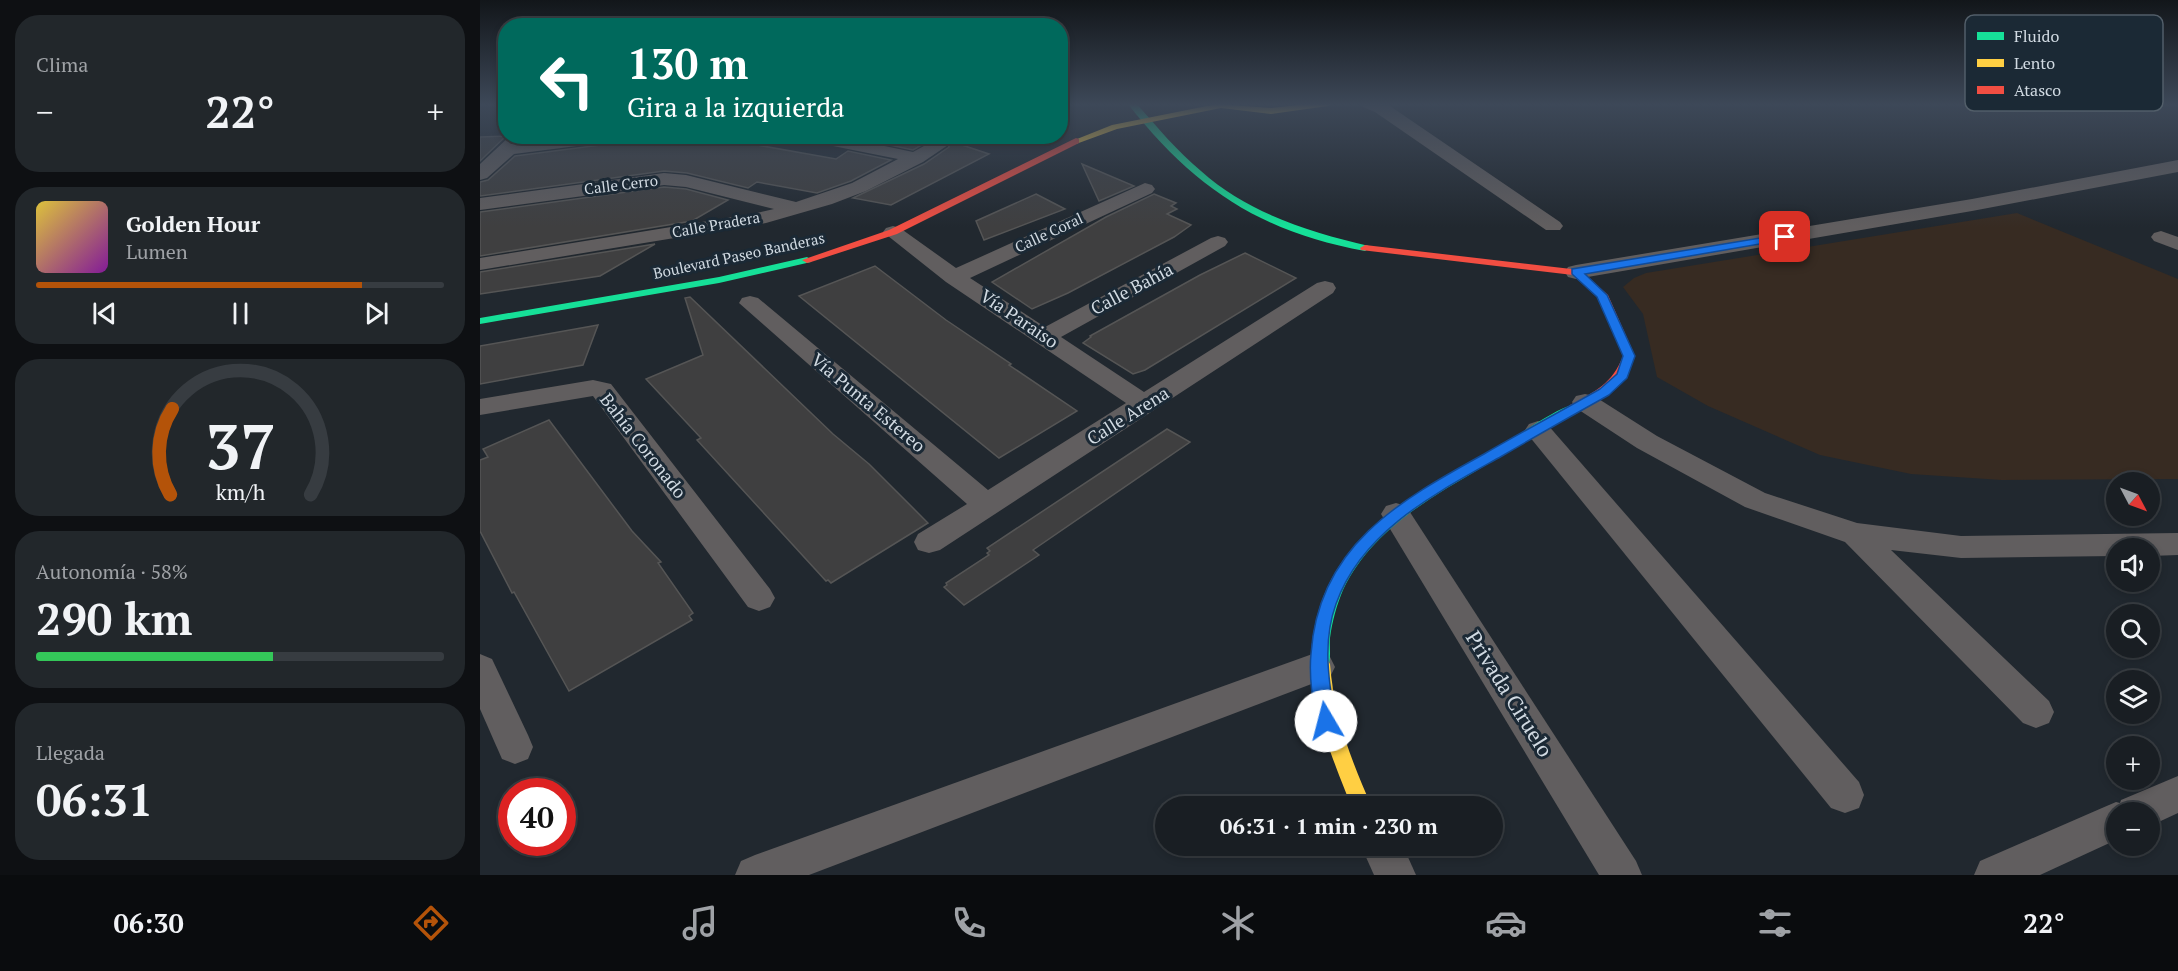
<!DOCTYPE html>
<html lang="es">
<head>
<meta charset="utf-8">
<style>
  body { margin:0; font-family:"PT Serif",serif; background:#22272b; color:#f1f3f6; height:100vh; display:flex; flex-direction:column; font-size:22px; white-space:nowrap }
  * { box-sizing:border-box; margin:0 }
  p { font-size:20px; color:#9fa2a6 }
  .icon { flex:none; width:33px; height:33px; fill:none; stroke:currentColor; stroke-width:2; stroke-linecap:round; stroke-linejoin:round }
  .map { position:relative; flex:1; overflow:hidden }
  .panel { display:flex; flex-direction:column; gap:15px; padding:15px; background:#0e1013; width:480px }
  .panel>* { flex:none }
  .top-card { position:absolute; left:18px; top:18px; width:570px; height:126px; border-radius:24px; box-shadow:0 3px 9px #0003,0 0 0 2px #373c41; background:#00695c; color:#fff; overflow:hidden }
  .needle { width:39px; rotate:131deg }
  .fabs { position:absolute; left:1626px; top:472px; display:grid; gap:12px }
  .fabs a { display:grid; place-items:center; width:54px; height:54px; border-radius:50%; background:#191e23; box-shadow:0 3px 9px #0003,0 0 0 2px #373c41; font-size:30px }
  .speed { position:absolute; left:18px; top:778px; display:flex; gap:12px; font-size:30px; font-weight:700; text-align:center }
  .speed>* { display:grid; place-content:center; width:78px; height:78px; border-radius:50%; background:#191e23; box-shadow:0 3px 9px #0003,0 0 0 2px #373c41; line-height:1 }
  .speed .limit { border:9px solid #d22; background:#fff; color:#111 }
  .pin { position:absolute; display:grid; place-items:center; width:51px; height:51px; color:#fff; margin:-26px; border-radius:12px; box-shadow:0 3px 9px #0006 }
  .me { position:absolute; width:66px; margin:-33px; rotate:352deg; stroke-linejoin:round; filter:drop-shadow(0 0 4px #0008) }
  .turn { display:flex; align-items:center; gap:21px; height:126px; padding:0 30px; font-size:27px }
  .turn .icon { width:78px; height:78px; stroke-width:2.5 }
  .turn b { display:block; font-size:42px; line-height:51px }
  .big { font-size:45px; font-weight:700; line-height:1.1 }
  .panel .widget { flex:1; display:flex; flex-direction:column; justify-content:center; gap:9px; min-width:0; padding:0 21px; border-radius:24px; background:#22272b }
  .panel .dial { align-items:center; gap:0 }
  .dial svg { height:156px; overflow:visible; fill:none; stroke:#373c41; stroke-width:7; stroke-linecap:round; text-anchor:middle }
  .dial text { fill:#f1f3f6; stroke:none }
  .song { display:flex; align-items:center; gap:18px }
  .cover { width:72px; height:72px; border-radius:9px; background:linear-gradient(135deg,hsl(50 70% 55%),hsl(290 70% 35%)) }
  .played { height:6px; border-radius:3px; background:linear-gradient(90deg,#b45309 80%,#373c41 80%) }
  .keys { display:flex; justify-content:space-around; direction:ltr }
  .heat { display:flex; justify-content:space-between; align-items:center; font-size:33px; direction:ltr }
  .charge { height:9px; border-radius:4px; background:linear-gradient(90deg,#34c759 58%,#373c41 0) }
  .trip { position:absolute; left:675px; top:796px; width:348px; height:60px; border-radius:30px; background:#191e23; box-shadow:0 3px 9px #0003,0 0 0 2px #373c41; font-weight:700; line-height:60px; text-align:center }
  .dock { display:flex; height:96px; justify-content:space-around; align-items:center; background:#0a0c0e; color:#9fa2a6 }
  .dock .icon { width:42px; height:42px }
  .dock .current { color:#b45309 }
  .dock b { font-size:27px; color:#f1f3f6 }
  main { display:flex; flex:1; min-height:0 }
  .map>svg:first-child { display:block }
  .education { fill:#372b22 }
  .building { fill:#3f3f40; stroke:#555; stroke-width:1.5 }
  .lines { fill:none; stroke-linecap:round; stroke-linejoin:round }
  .street { fill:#615e5f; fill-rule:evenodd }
  .fast { fill:#16e098; fill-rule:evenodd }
  .slow { fill:#ffcf43; fill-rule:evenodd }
  .jam { fill:#f24e42; fill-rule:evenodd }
  .route { fill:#1a73e8; stroke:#114b97; stroke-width:1.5 }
  .labels { text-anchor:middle; stroke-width:6; stroke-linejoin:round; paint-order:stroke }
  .far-street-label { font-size:15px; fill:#d1dae2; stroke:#1b2935 }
  .street-label { font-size:18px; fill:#d1dae2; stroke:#1b2935 }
  .near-street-label { font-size:21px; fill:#d1dae2; stroke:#1b2935 }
  .key { fill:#1b2935; stroke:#525e69; stroke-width:1.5 }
  .key-label { font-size:16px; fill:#d1dae2 }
</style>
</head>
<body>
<main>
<section class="panel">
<div class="widget"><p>Clima</p>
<div class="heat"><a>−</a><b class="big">22°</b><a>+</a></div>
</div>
<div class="widget">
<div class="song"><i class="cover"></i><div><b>Golden Hour</b><p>Lumen</p></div></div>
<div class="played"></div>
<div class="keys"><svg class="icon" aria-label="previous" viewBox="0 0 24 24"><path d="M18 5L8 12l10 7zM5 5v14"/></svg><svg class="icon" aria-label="pause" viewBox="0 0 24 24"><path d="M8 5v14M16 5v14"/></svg><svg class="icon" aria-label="next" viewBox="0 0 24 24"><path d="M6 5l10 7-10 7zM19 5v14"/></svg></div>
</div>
<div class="widget dial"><svg viewBox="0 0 100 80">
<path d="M14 69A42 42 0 1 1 86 69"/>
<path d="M14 69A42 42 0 0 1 15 25" stroke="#b45309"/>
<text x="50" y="56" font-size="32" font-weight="700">37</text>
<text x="50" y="72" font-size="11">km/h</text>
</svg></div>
<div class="widget"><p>Autonomía · 58%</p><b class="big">290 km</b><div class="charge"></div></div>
<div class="widget"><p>Llegada</p><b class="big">06:31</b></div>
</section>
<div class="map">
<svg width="1698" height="875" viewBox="0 0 1698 875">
  <rect width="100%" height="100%" fill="#21282f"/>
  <polygon class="education" points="1537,213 1698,279 1698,479 1522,480 1431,474 1340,455 1228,406 1177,377 1163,314 1143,287 1154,278 1166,273"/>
  <g class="building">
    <polygon points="26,136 0,161 0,137"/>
    <polygon points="146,136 181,136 181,144 228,139 225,142 277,145 356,159 368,151 411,160 371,181 337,193 277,182 268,188 207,173 184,171 0,196 0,182 8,180 35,156 136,143"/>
    <polygon points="392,136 456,136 463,139 452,139 433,150 386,140"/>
    <polygon points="467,140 509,154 411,205 373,198 444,164 469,147"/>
    <polygon points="602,164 654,186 619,201"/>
    <polygon points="184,187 206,189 248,200 212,221 0,256 0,212"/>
    <polygon points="556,194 585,209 504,240 496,221"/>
    <polygon points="674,194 696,203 691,206 697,209 687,214 711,225 694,237 588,293 552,309 512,282 626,217"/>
    <polygon points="175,244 120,276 0,294 0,272"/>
    <polygon points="765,253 816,278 665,370 653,374 603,343 611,337 610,336 720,275"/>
    <polygon points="395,266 466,320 531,364 529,365 597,411 519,458 319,296"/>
    <polygon points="210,297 353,434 389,464 448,523 351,583 348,580 346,581 217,440 221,438 166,379 223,355 205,298"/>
    <polygon points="118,325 103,365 0,384 0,346"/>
    <polygon points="69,420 152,531 181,562 178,563 213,613 209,616 212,620 89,691 34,592 32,593 0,531 0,460 8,457 3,449"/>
    <polygon points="687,429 710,442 553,550 559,555 484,605 464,587 467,585 466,583 509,555 507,553 510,551 507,548"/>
  </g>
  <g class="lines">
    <g class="street">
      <polygon points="881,104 907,104 1080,222 1083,226 1080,230 1066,230 895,112 883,107"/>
      <polygon points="30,136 48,136 44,142 88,136 144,136 136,141 34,154 7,178 0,180 0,164"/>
      <polygon points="320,136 357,136 433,152 453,141 465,141 468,145 443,162 386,191 352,204 286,223 0,270 0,258 277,213 294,209 206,187 184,185 0,210 0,198 184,173 206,175 316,202 372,183 418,159 328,141"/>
      <polygon points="1698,160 1698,172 1492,211 1096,279 1088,277 1085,272 1088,267 1096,265 1492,199"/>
      <polygon points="665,183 672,185 675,189 672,193 490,278 565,327 731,238 738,236 745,238 748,242 745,246 581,337 664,392 837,283 845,281 853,283 856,288 853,293 460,550 449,553 438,550 434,542 438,534 487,504 259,303 262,298 270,296 278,298 508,490 646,403 466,282 403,232 406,228 413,226 420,228 476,268"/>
      <polygon points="1681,231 1698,237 1698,250 1674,241 1671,237 1674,233"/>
      <polygon points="113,380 131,384 290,589 295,598 290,607 279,611 268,607 113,396 0,415 0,399"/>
      <polygon points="1105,394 1114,396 1177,436 1285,493 1377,523 1481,536 1698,533 1698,555 1670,556 1670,549 1636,549 1636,556 1481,558 1411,550 1569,701 1574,712 1569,723 1556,728 1543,723 1365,542 1265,507 1157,448 1096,408 1092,402 1096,396"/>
      <polygon points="1058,421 1067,424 1379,782 1384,795 1379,808 1365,813 1351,808 1049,436 1045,430 1049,424"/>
      <polygon points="916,503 926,506 1156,861 1162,875 1119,875 901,514 906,506"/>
      <polygon points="838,652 850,657 855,667 850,677 329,875 255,875 261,861 275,855"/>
      <polygon points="0,654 12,659 48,735 53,747 48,759 35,764 22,759 0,709"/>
      <polygon points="1698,776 1698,813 1670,826 1670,813 1636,813 1636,840 1560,875 1494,875 1500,861 1622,808 1636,802 1640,803 1641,800"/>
      <polygon points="881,846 923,846 936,875 894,875"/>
    </g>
    <g class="fast">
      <path d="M648,104H657C677,127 697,151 721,171C768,213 829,232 889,246L890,248L885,251C780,232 713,187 648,104Z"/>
      <polygon points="327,257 332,260 331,262 239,283 0,324 0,318 239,277"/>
      <path d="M1095,404L1100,405L1102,408L1100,411C1067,430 1034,449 1001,468C948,499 891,531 863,590C857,604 852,622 850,638C849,648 852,659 847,669L841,671L835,669C829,657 833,637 836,624C856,528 950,485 1027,441C1046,431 1075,409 1095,404Z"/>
    </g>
    <g class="slow">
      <polygon points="737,104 791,108 827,104 852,104 848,106 791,114 741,108 637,129 596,144 592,141 632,125"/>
      <path d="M841,657L847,659L850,664C854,716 871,760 892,807H872C860,779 822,686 835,659Z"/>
    </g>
    <g class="jam">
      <polygon points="596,138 599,139 599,143 417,234 331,262 327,263 322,260 409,230"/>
      <path d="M885,245L1100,270L1128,295L1155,356C1146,379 1134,392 1112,404C1105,408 1099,413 1090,411L1088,408L1090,405C1116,391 1132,384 1143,356L1117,296L1093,275L881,250L880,248Z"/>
    </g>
  </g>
  <linearGradient id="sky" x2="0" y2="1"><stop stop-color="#12161a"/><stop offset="0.46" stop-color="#3d4858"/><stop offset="1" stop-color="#3d4858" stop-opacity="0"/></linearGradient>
  <rect width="1698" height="227" fill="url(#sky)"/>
  <path class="route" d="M1305,234H1309V239L1105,274L1127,295L1155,356L1147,378L1129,395C1093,415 1058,435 1022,456C958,492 882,530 856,604C842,642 849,682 855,721L853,726L846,729L840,726C832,709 829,673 831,654C838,546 919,501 1004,454C1042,432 1081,411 1120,389L1137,374L1143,356L1117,297L1092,274V269Z"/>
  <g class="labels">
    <g class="far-street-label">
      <text transform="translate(141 185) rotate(-7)" y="5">Calle Cerro</text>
      <text transform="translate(236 225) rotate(-10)" y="5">Calle Pradera</text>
      <text transform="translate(569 233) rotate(-25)" y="5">Calle Coral</text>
      <text transform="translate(259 256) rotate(-12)" y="5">Boulevard Paseo Banderas</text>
    </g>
    <g class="street-label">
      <text transform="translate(652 289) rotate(-28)" y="6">Calle Bahía</text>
      <text transform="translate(539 319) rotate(34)" y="6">Vía Paraiso</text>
      <text transform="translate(388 403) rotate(40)" y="6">Vía Punta Estereo</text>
      <text transform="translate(648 416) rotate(-32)" y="6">Calle Arena</text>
      <text transform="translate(163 446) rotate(52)" y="6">Bahía Coronado</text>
    </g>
    <g class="near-street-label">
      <text transform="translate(1029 694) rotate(58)" y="7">Privada Ciruelo</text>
    </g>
  </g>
  <rect x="1485" y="15" width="198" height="96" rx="9" class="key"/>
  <rect x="1497" y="32" width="27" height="8" fill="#16e098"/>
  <rect x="1497" y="59" width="27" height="8" fill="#ffcf43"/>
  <rect x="1497" y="86" width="27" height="8" fill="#f24e42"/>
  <g class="key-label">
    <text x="1534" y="42">Fluido</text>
    <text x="1534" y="69">Lento</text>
    <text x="1534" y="96">Atasco</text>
  </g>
</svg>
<div class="fabs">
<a><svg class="needle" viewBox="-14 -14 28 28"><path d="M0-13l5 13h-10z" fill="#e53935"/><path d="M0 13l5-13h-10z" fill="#9fa2a6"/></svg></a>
<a><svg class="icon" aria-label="sound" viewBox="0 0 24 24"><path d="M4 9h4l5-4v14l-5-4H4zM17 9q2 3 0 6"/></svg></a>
<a><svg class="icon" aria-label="search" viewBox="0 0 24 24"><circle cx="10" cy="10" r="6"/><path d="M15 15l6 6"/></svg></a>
<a><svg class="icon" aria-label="layers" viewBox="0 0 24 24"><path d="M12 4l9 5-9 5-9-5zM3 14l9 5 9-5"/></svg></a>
<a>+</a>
<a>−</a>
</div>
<div class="speed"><div class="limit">40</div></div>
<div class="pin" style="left:1305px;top:237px;background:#d93025"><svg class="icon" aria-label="arrive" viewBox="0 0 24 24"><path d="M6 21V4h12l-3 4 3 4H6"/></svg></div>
<svg class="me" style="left:846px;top:721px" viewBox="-20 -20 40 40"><circle r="19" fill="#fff"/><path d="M0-13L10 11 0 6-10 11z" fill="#1a73e8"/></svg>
<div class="trip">06:31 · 1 min · 230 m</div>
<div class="top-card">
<div class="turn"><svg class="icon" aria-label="left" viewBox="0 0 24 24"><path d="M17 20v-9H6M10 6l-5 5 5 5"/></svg><div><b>130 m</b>Gira a la izquierda</div></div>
</div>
</div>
</main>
<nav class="dock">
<b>06:30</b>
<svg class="icon current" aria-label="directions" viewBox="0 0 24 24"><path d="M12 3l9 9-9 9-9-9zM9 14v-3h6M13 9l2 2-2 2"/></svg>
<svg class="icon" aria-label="music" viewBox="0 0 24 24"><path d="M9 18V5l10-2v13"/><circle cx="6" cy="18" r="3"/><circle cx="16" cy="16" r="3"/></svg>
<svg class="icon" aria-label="phone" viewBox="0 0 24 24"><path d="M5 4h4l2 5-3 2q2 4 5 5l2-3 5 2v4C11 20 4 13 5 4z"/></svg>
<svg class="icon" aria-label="climate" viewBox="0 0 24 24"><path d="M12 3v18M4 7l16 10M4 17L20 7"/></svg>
<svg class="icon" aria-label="car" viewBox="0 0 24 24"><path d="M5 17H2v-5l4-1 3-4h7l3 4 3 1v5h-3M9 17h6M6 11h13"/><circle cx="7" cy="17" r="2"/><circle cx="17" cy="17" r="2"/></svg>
<svg class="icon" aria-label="filters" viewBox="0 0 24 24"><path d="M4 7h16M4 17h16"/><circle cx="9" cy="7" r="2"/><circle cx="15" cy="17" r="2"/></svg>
<b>22°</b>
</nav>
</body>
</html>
